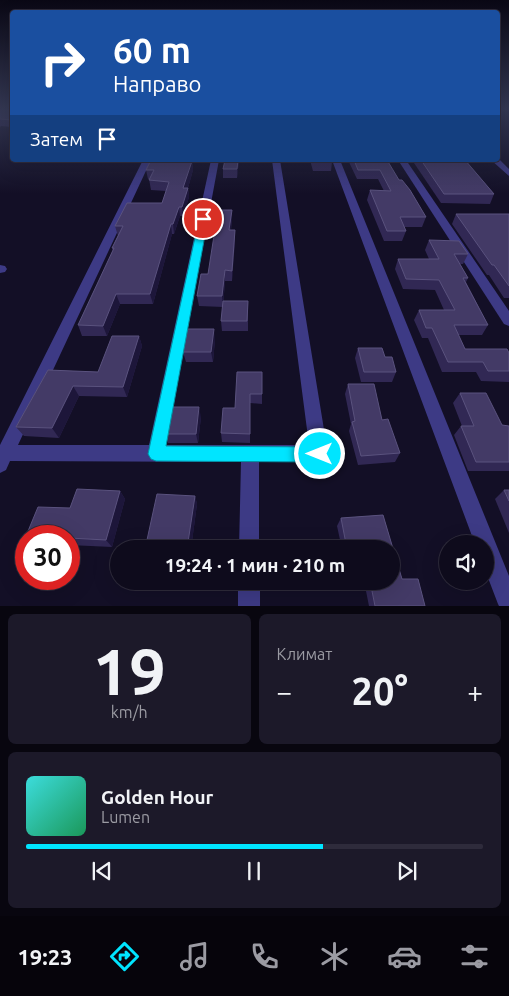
<!DOCTYPE html>
<html lang="ru">
<head>
<meta charset="utf-8">
<style>
  body { margin:0; font-family:Ubuntu,sans-serif; background:#1c1929; color:#f1f3f6; height:100vh; display:flex; flex-direction:column; font-size:19px; white-space:nowrap }
  * { box-sizing:border-box; margin:0 }
  p { font-size:16px; color:#9b9ba3 }
  .icon { flex:none; width:28px; height:28px; fill:none; stroke:currentColor; stroke-width:2; stroke-linecap:round; stroke-linejoin:round }
  .map { position:relative; height:606px; overflow:hidden }
  .sheet { display:flex; flex-direction:column; gap:8px; padding:8px; background:#08060f; flex:1 }
  .sheet>* { flex:none }
  .guide { position:absolute; left:10px; top:10px; width:490px; height:152px; border-radius:5px; box-shadow:0 5px 20px #0002,0 0 0 1px #2e2b3b; background:#1a4fa0; color:#fff; overflow:hidden }
  .tools { position:absolute; left:439px; top:535px; display:grid; gap:10px }
  .tools a { display:grid; place-items:center; width:55px; height:55px; border-radius:50%; background:#0e0b1c; box-shadow:0 5px 20px #0002,0 0 0 1px #2e2b3b; font-size:25px }
  .speed { position:absolute; left:15px; top:525px; display:flex; gap:10px; font-size:25px; font-weight:700; text-align:center }
  .speed>* { display:grid; place-content:center; width:65px; height:65px; border-radius:50%; background:#0e0b1c; box-shadow:0 5px 20px #0002,0 0 0 1px #2e2b3b; line-height:1 }
  .speed .limit { border:8px solid #d22; background:#fff; color:#111 }
  .pin { position:absolute; display:grid; place-items:center; width:42px; height:42px; color:#fff; margin:-21px; border:2px solid #fff; border-radius:50%; box-shadow:0 1px 5px #0007 }
  .me { position:absolute; width:55px; margin:-28px; rotate:270deg; stroke-linejoin:round; filter:drop-shadow(0 0 4px #0008) }
  .turn { display:flex; align-items:center; gap:18px; height:105px; padding:0 20px; font-size:22px }
  .turn .icon { width:65px; height:65px; stroke-width:2.5 }
  .turn b { display:block; font-size:35px; line-height:42px }
  .then { display:flex; align-items:center; height:48px; padding:0 20px; background:#0003; gap:10px; font-size:19px }
  .big { font-size:38px; font-weight:700; line-height:1.1 }
  .sheet .tile { flex:1; display:flex; flex-direction:column; justify-content:center; gap:8px; min-width:0; padding:0 18px; border-radius:8px; background:#1c1929 }
  .sheet .dial { align-items:center; gap:0 }
  .dial b { font-size:65px; line-height:1 }
  .song { display:flex; align-items:center; gap:15px }
  .cover { width:60px; height:60px; border-radius:8px; background:linear-gradient(135deg,hsl(180 70% 55%),hsl(150 70% 35%)) }
  .played { height:5px; border-radius:2px; background:linear-gradient(90deg,#00e5ff 65%,#2e2b3b 65%) }
  .keys { display:flex; justify-content:space-around; direction:ltr }
  .heat { display:flex; justify-content:space-between; align-items:center; font-size:28px; direction:ltr }
  .sheet .tiles { flex:1; display:grid; gap:8px; grid-template-columns:1fr 1fr }
  .tile:last-child { grid-column:span 2 }
  .trip { position:absolute; left:110px; top:540px; width:290px; height:50px; border-radius:25px; background:#0e0b1c; box-shadow:0 5px 20px #0002,0 0 0 1px #2e2b3b; font-weight:700; line-height:50px; text-align:center }
  .menu { display:flex; height:80px; justify-content:space-around; align-items:center; background:#06040b; color:#9b9ba3 }
  .menu .icon { width:35px; height:35px }
  .menu .active { color:#00e5ff }
  .menu b { font-size:22px; color:#f1f3f6 }
  .map>svg:first-child { display:block }
  .lines { fill:none; stroke-linecap:round; stroke-linejoin:round }
  .minor { fill:#3d3a85; fill-rule:evenodd }
  .wall { fill:#312854 }
  .shaded-wall { fill:#1d163a }
  .building { fill:#433a66; stroke:#5a527e }
  .route { fill:#00e5ff; stroke:#0095a6 }
</style>
</head>
<body>
<div class="map">
<svg width="509" height="606" viewBox="0 0 509 606">
  <rect width="100%" height="100%" fill="#130f26"/>
  <g class="lines">
    <g class="minor">
      <polygon points="498,158 509,169 509,176 491,160 498,160"/>
      <polygon points="143,160 151,160 18,445 149,445 211,160 219,160 166,445 309,445 272,160 280,160 328,454 325,460 319,462 259,462 259,549 239,549 241,462 10,461 6,470 0,473 0,445"/>
      <polygon points="332,160 340,160 509,576 509,606 499,606 498,604 485,570 485,544 475,544"/>
      <polygon points="398,160 406,160 509,311 509,326 504,324"/>
      <polygon points="0,265 5,266 7,269 5,272 0,273"/>
      <rect x="238" y="581" width="22" height="25"/>
    </g>
  </g>
  <g class="wall">
    <polygon points="0,109 12,109 12,127 1,126 0,127"/>
    <polygon points="151,160 192,161 193,170 188,188 189,197 183,216 180,216 174,234 172,234 153,304 120,304 107,336 82,336 78,325 113,251 112,248 118,236 115,226 162,203 166,191 151,190 149,179 148,179 146,170"/>
    <polygon points="225,160 239,160 237,178 223,178 223,169"/>
    <polygon points="310,160 331,160 332,162 331,171 313,171"/>
    <polygon points="348,160 387,160 399,180 426,217 422,227 404,227 406,231 402,241 384,241 367,200 370,190 384,191 378,179 357,179"/>
    <polygon points="412,160 465,160 494,194 490,204 441,203"/>
    <polygon points="232,210 232,219 231,230 235,230 235,240 232,281 225,281 223,307 199,306 197,296 208,274"/>
    <polygon points="456,214 509,214 509,298 504,298 489,275 487,275 452,224"/>
    <polygon points="429,240 468,254 463,264 460,264 468,278 466,282 488,325 482,335 458,335 465,349 509,353 509,382 481,381 476,372 442,372 428,338 422,338 414,320 419,310 444,310 435,290 403,289 395,269 398,259 429,259 425,250"/>
    <polygon points="248,301 248,331 222,331 221,321"/>
    <polygon points="139,336 142,346 127,397 79,396 59,438 24,436 16,427 48,370 98,372"/>
    <polygon points="215,340 213,362 186,362 183,352"/>
    <polygon points="358,348 385,357 396,372 392,382 361,382 355,358"/>
    <polygon points="262,372 262,404 250,403 250,443 222,442 221,433 235,408"/>
    <polygon points="348,384 382,420 400,453 395,462 358,465 349,431 351,424 345,394"/>
    <polygon points="460,393 502,425 509,426 509,471 468,471 454,435 461,426 462,426 453,403"/>
    <polygon points="201,417 198,443 168,443 165,434"/>
    <polygon points="504,490 509,490 509,533 495,499"/>
    <polygon points="120,491 125,499 112,547 69,545 70,508"/>
    <polygon points="195,496 197,504 191,549 167,549 168,547 152,547 147,540"/>
    <polygon points="383,515 402,579 418,579 425,606 369,606 364,581 391,581 391,549 342,549 337,526 341,518"/>
    <polygon points="26,537 26,559 19,555"/>
  </g>
  <g class="shaded-wall">
    <polygon points="238,160 239,160 237,178 237,169"/>
    <polygon points="192,161 193,170 188,188 189,197 183,216 182,207 183,188"/>
    <polygon points="179,207 180,216 174,234 173,224"/>
    <polygon points="232,210 232,219 230,240 229,230"/>
    <polygon points="171,224 172,234 153,304 150,294"/>
    <polygon points="235,230 235,240 232,281 232,271"/>
    <polygon points="225,270 225,281 223,307 222,296"/>
    <polygon points="116,294 120,304 107,336 103,326"/>
    <polygon points="214,329 215,340 213,362 211,352"/>
    <polygon points="139,336 142,346 127,397 123,387"/>
    <polygon points="73,386 79,396 59,438 52,428"/>
    <polygon points="199,407 201,417 198,443 196,434"/>
    <polygon points="120,491 125,499 112,547 106,540"/>
    <polygon points="195,496 197,504 191,549 187,549"/>
  </g>
  <g class="building">
    <polygon points="0,109 9,110 10,109 12,109 12,120 0,119"/>
    <polygon points="151,160 192,161 183,188 188,188 182,207 179,207 173,224 171,224 150,294 116,294 103,326 78,325 114,248 112,248 123,226 115,226 127,203 162,203 169,182 149,180 154,170 146,170"/>
    <polygon points="225,160 238,160 237,169 223,169"/>
    <polygon points="313,160 331,160 332,162 314,162"/>
    <polygon points="354,160 387,160 399,180 402,180 410,190 426,217 400,217 406,231 387,231 370,190 391,191 380,170 358,170"/>
    <polygon points="421,160 465,160 494,194 444,194"/>
    <polygon points="218,210 232,210 229,230 235,230 232,271 225,270 222,296 197,296 201,274 208,274"/>
    <polygon points="456,214 509,214 509,286 494,265 492,265"/>
    <polygon points="429,240 459,241 468,254 454,254 468,278 463,278 488,325 454,325 465,349 507,349 509,353 509,371 488,371 483,362 448,362 432,328 426,328 419,310 455,310 439,280 406,279 398,259 439,259"/>
    <polygon points="223,301 248,301 247,321 221,321"/>
    <polygon points="187,329 214,329 211,352 183,352"/>
    <polygon points="112,336 139,336 123,387 73,386 52,428 16,427 48,370 98,372"/>
    <polygon points="358,348 382,348 385,357 392,357 396,372 364,372"/>
    <polygon points="237,372 262,372 262,394 250,394 250,434 221,433 223,408 235,408"/>
    <polygon points="348,384 374,384 382,420 388,419 400,453 361,456 352,422 355,421"/>
    <polygon points="460,393 486,393 502,425 509,426 509,462 476,462 461,426 474,426"/>
    <polygon points="170,407 199,407 196,434 165,434"/>
    <polygon points="77,489 120,491 106,540 69,538 69,536 26,536 38,507 70,508"/>
    <polygon points="504,490 509,490 509,501"/>
    <polygon points="157,494 195,496 187,549 167,549 169,541 147,540"/>
    <polygon points="383,515 402,579 418,579 425,606 375,606 370,581 391,581 391,549 347,549 341,518"/>
    <polygon points="26,537 26,555 19,555"/>
  </g>
  <linearGradient id="sky" x2="0" y2="1"><stop stop-color="#0a0815"/><stop offset="0.56" stop-color="#333752"/><stop offset="1" stop-color="#333752" stop-opacity="0"/></linearGradient>
  <rect width="509" height="194" fill="url(#sky)"/>
  <polygon class="route" points="203,216 208,219 166,446 320,447 325,449 327,454 325,460 320,462 156,461 151,459 148,454 199,219"/>
</svg>
<div class="tools">
<a><svg class="icon" aria-label="sound" viewBox="0 0 24 24"><path d="M4 9h4l5-4v14l-5-4H4zM17 9q2 3 0 6"/></svg></a>
</div>
<div class="speed"><div class="limit">30</div></div>
<div class="pin" style="left:203px;top:219px;background:#d93025"><svg class="icon" aria-label="arrive" viewBox="0 0 24 24"><path d="M6 21V4h12l-3 4 3 4H6"/></svg></div>
<svg class="me" style="left:320px;top:454px" viewBox="-20 -20 40 40"><circle r="17" fill="#00e5ff" stroke="#fff" stroke-width="3"/><path d="M0-11L8 9 0 5-8 9z" fill="#fff"/></svg>
<div class="trip">19:24 · 1 мин · 210 m</div>
<div class="guide">
<div class="turn"><svg class="icon" aria-label="right" viewBox="0 0 24 24"><path d="M7 20v-9h11M14 6l5 5-5 5"/></svg><div><b>60 m</b>Направо</div></div>
<div class="then">Затем<svg class="icon" aria-label="arrive" viewBox="0 0 24 24"><path d="M6 21V4h12l-3 4 3 4H6"/></svg></div>
</div>
</div>
<section class="sheet">
<div class="tiles">
<div class="tile dial"><b>19</b><p>km/h</p></div>
<div class="tile"><p>Климат</p>
<div class="heat"><a>−</a><b class="big">20°</b><a>+</a></div>
</div>
<div class="tile">
<div class="song"><i class="cover"></i><div><b>Golden Hour</b><p>Lumen</p></div></div>
<div class="played"></div>
<div class="keys"><svg class="icon" aria-label="previous" viewBox="0 0 24 24"><path d="M18 5L8 12l10 7zM5 5v14"/></svg><svg class="icon" aria-label="pause" viewBox="0 0 24 24"><path d="M8 5v14M16 5v14"/></svg><svg class="icon" aria-label="next" viewBox="0 0 24 24"><path d="M6 5l10 7-10 7zM19 5v14"/></svg></div>
</div>
</div>
</section>
<nav class="menu">
<b>19:23</b>
<svg class="icon active" aria-label="directions" viewBox="0 0 24 24"><path d="M12 3l9 9-9 9-9-9zM9 14v-3h6M13 9l2 2-2 2"/></svg>
<svg class="icon" aria-label="music" viewBox="0 0 24 24"><path d="M9 18V5l10-2v13"/><circle cx="6" cy="18" r="3"/><circle cx="16" cy="16" r="3"/></svg>
<svg class="icon" aria-label="phone" viewBox="0 0 24 24"><path d="M5 4h4l2 5-3 2q2 4 5 5l2-3 5 2v4C11 20 4 13 5 4z"/></svg>
<svg class="icon" aria-label="climate" viewBox="0 0 24 24"><path d="M12 3v18M4 7l16 10M4 17L20 7"/></svg>
<svg class="icon" aria-label="car" viewBox="0 0 24 24"><path d="M5 17H2v-5l4-1 3-4h7l3 4 3 1v5h-3M9 17h6M6 11h13"/><circle cx="7" cy="17" r="2"/><circle cx="17" cy="17" r="2"/></svg>
<svg class="icon" aria-label="filters" viewBox="0 0 24 24"><path d="M4 7h16M4 17h16"/><circle cx="9" cy="7" r="2"/><circle cx="15" cy="17" r="2"/></svg>
</nav>
</body>
</html>
